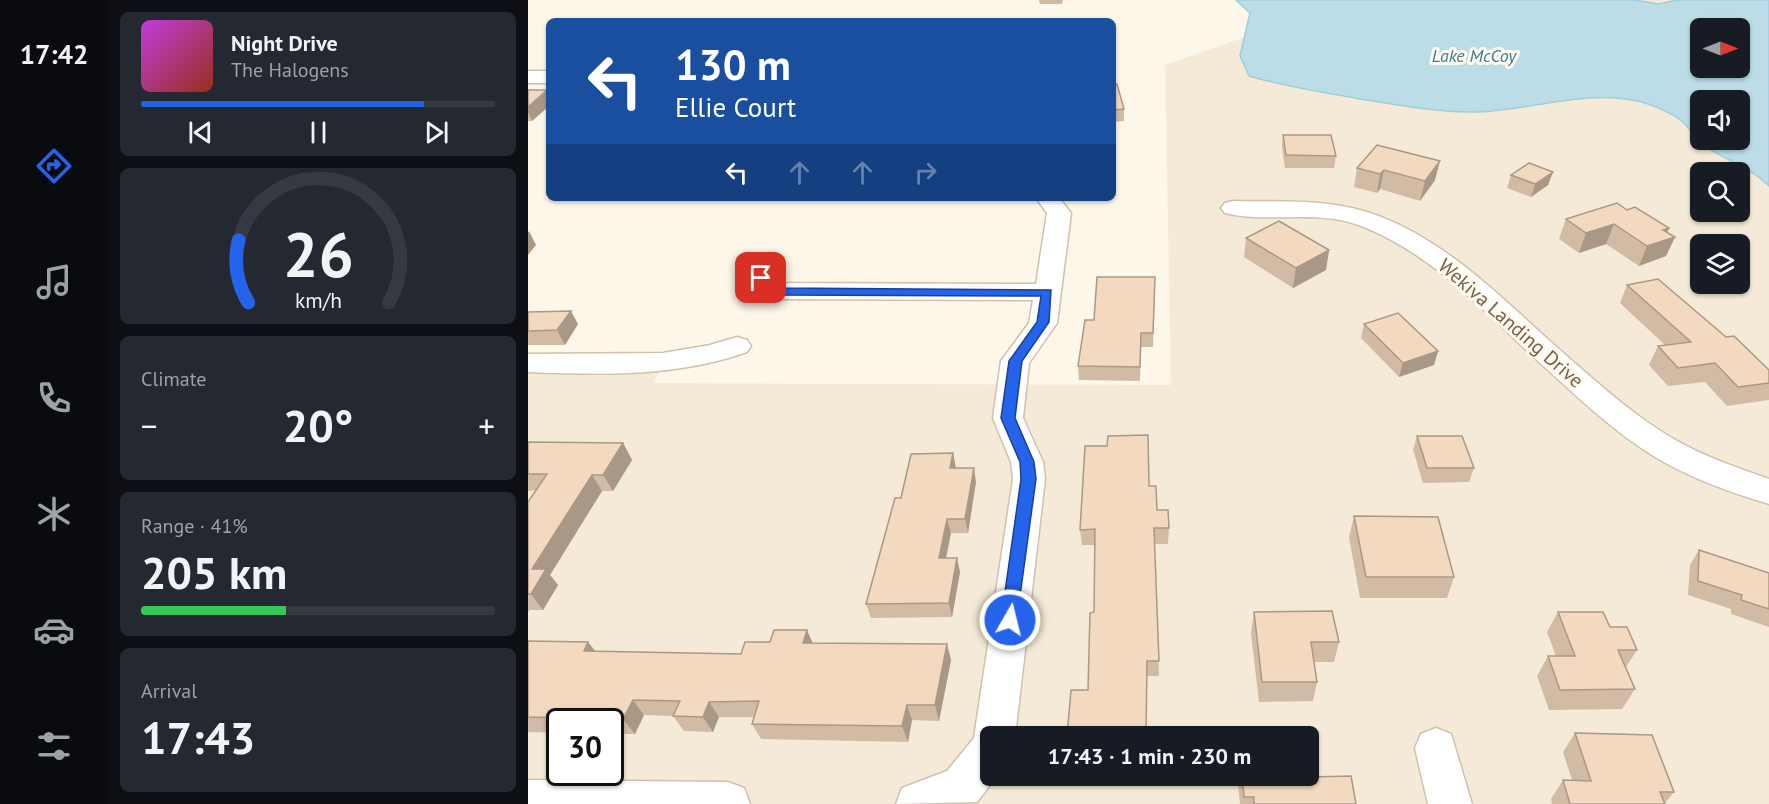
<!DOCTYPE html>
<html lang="en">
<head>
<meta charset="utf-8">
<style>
  body { margin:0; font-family:"PT Sans",sans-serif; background:#242831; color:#f1f3f6; height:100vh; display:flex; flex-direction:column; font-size:22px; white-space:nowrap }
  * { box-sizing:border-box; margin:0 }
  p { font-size:20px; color:#9ea1a6 }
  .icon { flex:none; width:33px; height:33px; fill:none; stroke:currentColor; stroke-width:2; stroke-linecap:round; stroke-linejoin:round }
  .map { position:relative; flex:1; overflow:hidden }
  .side { display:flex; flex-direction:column; gap:12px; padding:12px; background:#0d0f14; width:420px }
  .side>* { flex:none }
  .hud { position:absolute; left:18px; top:18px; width:570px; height:183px; border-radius:9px; box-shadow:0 2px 4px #0004; background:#1a4fa0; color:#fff; overflow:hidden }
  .needle { width:39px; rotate:90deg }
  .controls { position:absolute; left:1162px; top:18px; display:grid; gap:12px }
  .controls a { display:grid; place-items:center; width:60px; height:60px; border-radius:9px; background:#171b24; box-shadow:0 2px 4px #0004; font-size:30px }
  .speed { position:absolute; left:18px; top:708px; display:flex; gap:12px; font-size:30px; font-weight:700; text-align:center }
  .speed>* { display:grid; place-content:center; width:78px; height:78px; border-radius:50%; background:#171b24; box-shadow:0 2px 4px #0004; line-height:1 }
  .speed .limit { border:3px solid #111; border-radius:9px; background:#fff; color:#111 }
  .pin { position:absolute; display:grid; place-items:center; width:51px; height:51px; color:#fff; margin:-26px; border-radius:12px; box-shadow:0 3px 9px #0006 }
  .me { position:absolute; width:66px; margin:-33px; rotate:8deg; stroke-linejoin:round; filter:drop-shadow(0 0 4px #0008) }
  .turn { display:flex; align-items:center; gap:21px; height:126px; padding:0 30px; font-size:27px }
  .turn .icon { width:78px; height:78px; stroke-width:2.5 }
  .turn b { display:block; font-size:42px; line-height:51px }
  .lanes { display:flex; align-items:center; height:57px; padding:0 30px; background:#0003; justify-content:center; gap:30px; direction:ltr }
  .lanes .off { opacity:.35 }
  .big { font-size:45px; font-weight:700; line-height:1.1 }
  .side .card { flex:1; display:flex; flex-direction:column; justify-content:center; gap:9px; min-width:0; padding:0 21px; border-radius:9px; background:#242831 }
  .side .dial { align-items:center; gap:0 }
  .dial svg { height:156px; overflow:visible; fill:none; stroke:#363941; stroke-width:7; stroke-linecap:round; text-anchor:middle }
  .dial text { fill:#f1f3f6; stroke:none }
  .song { display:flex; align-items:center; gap:18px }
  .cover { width:72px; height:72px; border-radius:9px; background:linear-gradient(135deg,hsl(290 70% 55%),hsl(10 70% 35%)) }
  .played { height:6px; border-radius:3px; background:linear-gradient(90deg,#2563eb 80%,#363941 80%) }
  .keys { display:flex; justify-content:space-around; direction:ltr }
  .heat { display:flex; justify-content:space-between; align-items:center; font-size:33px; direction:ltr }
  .charge { height:9px; border-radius:4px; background:linear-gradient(90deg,#34c759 41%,#363941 0) }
  .trip { position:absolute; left:452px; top:726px; width:339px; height:60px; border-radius:9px; background:#171b24; box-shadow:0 2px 4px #0004; font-weight:700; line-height:60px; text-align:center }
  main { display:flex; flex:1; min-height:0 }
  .menu { display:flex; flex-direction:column; width:108px; justify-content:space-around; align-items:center; background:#090b0e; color:#9ea1a6 }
  .menu .icon { width:42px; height:42px }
  .menu .current { color:#2563eb }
  .menu b { font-size:27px; color:#f1f3f6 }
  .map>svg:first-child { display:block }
  .residential { fill:#f5ead7; fill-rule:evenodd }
  .water { fill:#bcdde8; stroke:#a2ccda; stroke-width:1.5; fill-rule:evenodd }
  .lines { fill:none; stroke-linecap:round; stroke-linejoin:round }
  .minor-casing { stroke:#d0c0ad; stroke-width:3 }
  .minor { fill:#fff; fill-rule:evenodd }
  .wall { fill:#d1bba5 }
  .shaded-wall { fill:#aa9886 }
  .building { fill:#f3d9c0; stroke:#aa9886; stroke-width:1.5 }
  .route { fill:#2563eb; stroke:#184099; stroke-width:1.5 }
  .labels { text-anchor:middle; stroke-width:6; stroke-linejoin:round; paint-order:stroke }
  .far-water-label { font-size:18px; font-style:italic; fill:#447a8c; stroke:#fffaf0 }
  .street-label { font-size:20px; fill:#79604b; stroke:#fffaf0 }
</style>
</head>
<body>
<main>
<nav class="menu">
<b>17:42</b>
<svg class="icon current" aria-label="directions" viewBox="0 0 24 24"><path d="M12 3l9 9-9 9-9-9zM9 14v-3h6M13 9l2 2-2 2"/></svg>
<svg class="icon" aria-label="music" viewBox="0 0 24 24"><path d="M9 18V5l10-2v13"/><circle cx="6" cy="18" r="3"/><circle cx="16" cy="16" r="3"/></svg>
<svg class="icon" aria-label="phone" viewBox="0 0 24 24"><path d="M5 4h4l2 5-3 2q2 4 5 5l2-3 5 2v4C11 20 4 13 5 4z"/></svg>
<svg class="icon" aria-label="climate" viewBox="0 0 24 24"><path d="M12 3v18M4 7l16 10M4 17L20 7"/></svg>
<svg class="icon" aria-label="car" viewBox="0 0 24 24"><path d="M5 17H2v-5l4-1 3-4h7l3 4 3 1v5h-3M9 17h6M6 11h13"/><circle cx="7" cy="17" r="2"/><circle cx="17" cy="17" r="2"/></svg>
<svg class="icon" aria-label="filters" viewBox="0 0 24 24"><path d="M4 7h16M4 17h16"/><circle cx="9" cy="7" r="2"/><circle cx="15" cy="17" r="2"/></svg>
</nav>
<section class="side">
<div class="card">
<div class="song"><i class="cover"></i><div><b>Night Drive</b><p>The Halogens</p></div></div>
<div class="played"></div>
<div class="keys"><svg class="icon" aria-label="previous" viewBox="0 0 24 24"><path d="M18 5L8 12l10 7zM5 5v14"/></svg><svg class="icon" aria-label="pause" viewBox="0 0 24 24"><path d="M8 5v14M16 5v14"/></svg><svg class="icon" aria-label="next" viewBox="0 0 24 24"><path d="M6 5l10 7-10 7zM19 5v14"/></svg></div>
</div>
<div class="card dial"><svg viewBox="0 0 100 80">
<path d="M14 69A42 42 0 1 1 86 69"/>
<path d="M14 69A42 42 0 0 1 9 37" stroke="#2563eb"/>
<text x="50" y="56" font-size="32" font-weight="700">26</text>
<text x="50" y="72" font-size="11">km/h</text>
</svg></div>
<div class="card"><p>Climate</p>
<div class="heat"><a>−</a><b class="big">20°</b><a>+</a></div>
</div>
<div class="card"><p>Range · 41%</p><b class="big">205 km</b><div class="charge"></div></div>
<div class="card"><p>Arrival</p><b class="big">17:43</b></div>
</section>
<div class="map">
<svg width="1241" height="804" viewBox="0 0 1241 804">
  <rect width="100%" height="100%" fill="#fdf7e9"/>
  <path class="residential" d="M822,0H1241V804H0V365L133,367L125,383L643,385L637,65ZM1173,28H1212V68H1173ZM1173,100H1212V140H1173ZM1173,172H1212V212H1173ZM1173,244H1212V284H1173ZM32,722H82V772H32ZM462,736H780V776H462Z"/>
  <path class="water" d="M708,0H1107L1131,4L1149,0H1241V186C1222,167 1197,160 1175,145C1167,139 1162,128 1154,121C1092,76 1018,109 950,112C910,113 872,105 832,99C794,92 758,87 721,76L712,56L722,13ZM1173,28H1212V68H1173ZM1173,100H1212V140H1173Z"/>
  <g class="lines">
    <g class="minor-casing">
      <g id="minor">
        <rect x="0" y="71" width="21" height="12"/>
        <path d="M508,198H531L543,213L529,323L501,363L495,418L515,462L517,479L487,736H462V776H469L449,802L368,804L374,788L419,771L446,738L485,479L483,462L465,418L473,361L501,323L505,300L249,299L240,297L220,278L224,273C238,269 244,274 255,283L508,284L519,213Z"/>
        <path d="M705,201C754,202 806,198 853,217C927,246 982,307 1041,358C1074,387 1110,419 1149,441C1178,457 1210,468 1241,479V504C1201,492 1159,477 1124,455C1087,432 1054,401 1022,372C964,320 910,257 836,227C789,208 741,224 697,213L693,208L697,203Z"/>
        <path d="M209,337L219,340L223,346L219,352C148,377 74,375 0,372V354L135,353L182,345Z"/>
        <polygon points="908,728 923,734 944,804 900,804 887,748 893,734"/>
        <polygon points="0,780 200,782 216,788 222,804 0,804"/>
      </g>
    </g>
    <use href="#minor" class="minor"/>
  </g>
  <g class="wall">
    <polygon points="511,0 535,0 534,4 512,4"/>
    <polygon points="585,85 596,109 596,121 585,122"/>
    <polygon points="0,90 19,90 21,95 21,106 4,121 0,121"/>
    <polygon points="755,135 808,156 806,168 757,168 754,147"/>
    <polygon points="849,145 907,180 892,201 852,189 849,193 826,187 829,168"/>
    <polygon points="1025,172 1020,185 1003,197 979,188 983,175"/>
    <polygon points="1099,210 1141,228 1139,232 1147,237 1138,256 1111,266 1078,244 1051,253 1031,239 1038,219"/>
    <polygon points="718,238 801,250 798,270 765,288 716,257"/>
    <polygon points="627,277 625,347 613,347 612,381 551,380 550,366 566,320"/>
    <polygon points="1099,285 1198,337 1241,370 1241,400 1199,406 1177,382 1140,386 1121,365 1130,346 1137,345 1092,303"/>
    <polygon points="0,312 50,324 37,345 0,345"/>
    <polygon points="836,324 910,351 906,365 871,377 833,338"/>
    <polygon points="889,436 946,468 941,482 895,483 885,450"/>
    <polygon points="0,442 95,443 104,460 85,491 74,491 22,575 30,585 15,610 2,610 0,612 0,502 8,490 0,491"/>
    <polygon points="428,468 448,482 440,533 423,533 418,558 432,572 424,617 343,618 338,604 373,498"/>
    <polygon points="621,486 629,510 641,528 640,544 626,544 631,676 619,676 560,690 566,612 567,545 554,545 552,530"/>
    <polygon points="826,516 926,577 919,598 832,598 821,537"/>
    <polygon points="1171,550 1241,573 1241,627 1203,614 1203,609 1160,595 1162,565"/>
    <polygon points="726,612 811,642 806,662 786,662 789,682 785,701 731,702 723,633"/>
    <polygon points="1030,612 1109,650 1098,667 1107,689 1094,709 1021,710 1009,676 1020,656 1028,656 1019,632"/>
    <polygon points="0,641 68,651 213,654 285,643 423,660 411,721 384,720 380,742 233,739 224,724 226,717 191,717 185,732 156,731 145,716 116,715 107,734 82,734 82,722 32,722 32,733 0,732"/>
    <polygon points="1047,733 1146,792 1136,804 1024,804 1023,799 1035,780 1044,780 1035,752"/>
    <polygon points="709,776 780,776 828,804 712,804"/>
  </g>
  <g class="shaded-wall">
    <polygon points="19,90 21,95 21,106 4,121 0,112 0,107"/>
    <polygon points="912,161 907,180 892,201 897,181"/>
    <polygon points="856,170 852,189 849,193 852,174"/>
    <polygon points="1025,172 1020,185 1003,197 1007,184"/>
    <polygon points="1086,224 1078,244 1051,253 1058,233"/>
    <polygon points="1141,228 1136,240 1147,237 1138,256 1111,266 1119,246 1135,230"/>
    <polygon points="1,231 8,245 0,255 0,233"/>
    <polygon points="801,250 798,270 765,288 768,268"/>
    <polygon points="43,311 50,324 37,345 29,330"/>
    <polygon points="910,351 906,365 871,377 875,363"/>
    <polygon points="95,443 104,460 85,491 75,475"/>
    <polygon points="425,453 428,468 425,482 422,468"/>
    <polygon points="446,468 448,482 440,533 437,519"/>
    <polygon points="64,475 74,491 22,575 30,585 15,610 3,594 4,569"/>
    <polygon points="419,519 423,533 415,572 411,558"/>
    <polygon points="429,558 432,572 424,617 421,603"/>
    <polygon points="279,630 286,646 275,643"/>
    <polygon points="60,642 72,657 56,651"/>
    <polygon points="419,644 423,660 411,721 407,705"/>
    <polygon points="105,700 116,715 107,734 95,719"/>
    <polygon points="181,702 191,717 185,732 175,717"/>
    <polygon points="379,705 384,720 380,742 374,726"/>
  </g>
  <g class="building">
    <polygon points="589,84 596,109 585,110 585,85"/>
    <polygon points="0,90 19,90 0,107"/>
    <polygon points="755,135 803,135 808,156 758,155"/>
    <polygon points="849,145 912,161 897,181 856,170 852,174 829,168"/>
    <polygon points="1001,163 1025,172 1007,184 983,175"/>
    <polygon points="1089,203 1099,210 1107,207 1141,228 1135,230 1147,237 1119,246 1086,224 1058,233 1038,219"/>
    <polygon points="751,221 801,250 768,268 718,238"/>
    <polygon points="569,277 627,277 625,333 613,333 612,367 550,366 557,320 566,320"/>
    <polygon points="1130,279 1198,337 1206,336 1241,370 1241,383 1210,387 1187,363 1150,368 1130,346 1163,342 1099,285"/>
    <polygon points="43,311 29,330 0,331 0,312"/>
    <polygon points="870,313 910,351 875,363 836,324"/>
    <polygon points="620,435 621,486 628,486 629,510 640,510 641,528 626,528 631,661 619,661 618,736 539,736 543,690 560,690 562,613 566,612 567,529 552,530 557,446 579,446 580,436"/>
    <polygon points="889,436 934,436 946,468 899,468"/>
    <polygon points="0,442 95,443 75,475 64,475 4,569 18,569 3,594 0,594 0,502 19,474 0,474"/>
    <polygon points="425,453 422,468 446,468 437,519 419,519 411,558 429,558 421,603 338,604 367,498 373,498 383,454"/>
    <polygon points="826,516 910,517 926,577 838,577"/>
    <polygon points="1171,550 1241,573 1241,609 1213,600 1214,595 1170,581"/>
    <polygon points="804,611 811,642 783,642 789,682 734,682 726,612"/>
    <polygon points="1030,612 1075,612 1082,627 1099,627 1109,650 1090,650 1107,689 1032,690 1020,656 1047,656"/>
    <polygon points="246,630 279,630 275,643 419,644 407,705 379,705 374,726 224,724 231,701 181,702 175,717 145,716 152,701 105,700 95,719 0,717 0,641 60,642 56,651 213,654 217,642 242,642"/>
    <polygon points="775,732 776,736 710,736 710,733"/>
    <polygon points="1047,733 1124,735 1146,792 1132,792 1137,804 1042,804 1035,780 1063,781"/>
    <polygon points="780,764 782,777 823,776 828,804 726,804 726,797 716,797 714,776 780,776"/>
  </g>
  <polygon class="route" points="233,275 252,288 523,290 521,322 494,361 487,418 506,462 508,479 488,625 482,627 476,625 473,620 493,479 492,462 473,418 481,361 509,322 513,296 249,295 229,281 227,278"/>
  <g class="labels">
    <g class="far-water-label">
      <text x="946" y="62">Lake McCoy</text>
    </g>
    <g class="street-label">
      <text transform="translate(983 323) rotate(41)" y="7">Wekiva Landing Drive</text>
    </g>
  </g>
</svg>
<div class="controls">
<a><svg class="needle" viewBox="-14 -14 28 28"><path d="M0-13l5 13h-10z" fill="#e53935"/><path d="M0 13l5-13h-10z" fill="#9ea1a6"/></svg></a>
<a><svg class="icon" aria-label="sound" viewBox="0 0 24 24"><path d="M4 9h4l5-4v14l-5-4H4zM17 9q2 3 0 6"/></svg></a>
<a><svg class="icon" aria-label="search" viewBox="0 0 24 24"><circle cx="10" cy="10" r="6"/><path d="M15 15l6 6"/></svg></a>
<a><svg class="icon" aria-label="layers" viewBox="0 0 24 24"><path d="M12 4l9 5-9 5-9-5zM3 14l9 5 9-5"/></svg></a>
</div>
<div class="speed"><div class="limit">30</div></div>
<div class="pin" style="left:233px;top:278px;background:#d93025"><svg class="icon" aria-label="arrive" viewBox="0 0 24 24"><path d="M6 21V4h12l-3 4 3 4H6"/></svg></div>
<svg class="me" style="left:482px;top:620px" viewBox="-20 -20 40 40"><circle r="17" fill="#2563eb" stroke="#fff" stroke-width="3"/><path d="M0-11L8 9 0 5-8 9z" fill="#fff"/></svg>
<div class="trip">17:43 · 1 min · 230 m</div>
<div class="hud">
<div class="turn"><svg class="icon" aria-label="left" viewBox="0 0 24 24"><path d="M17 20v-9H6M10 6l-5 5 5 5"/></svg><div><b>130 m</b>Ellie Court</div></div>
<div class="lanes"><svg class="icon" aria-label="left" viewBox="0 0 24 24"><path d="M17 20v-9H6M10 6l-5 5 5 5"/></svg><svg class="icon off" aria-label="ahead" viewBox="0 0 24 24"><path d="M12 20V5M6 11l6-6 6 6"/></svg><svg class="icon off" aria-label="ahead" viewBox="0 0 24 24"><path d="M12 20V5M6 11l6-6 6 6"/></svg><svg class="icon off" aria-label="right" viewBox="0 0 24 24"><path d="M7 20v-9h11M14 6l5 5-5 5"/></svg></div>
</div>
</div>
</main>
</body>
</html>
